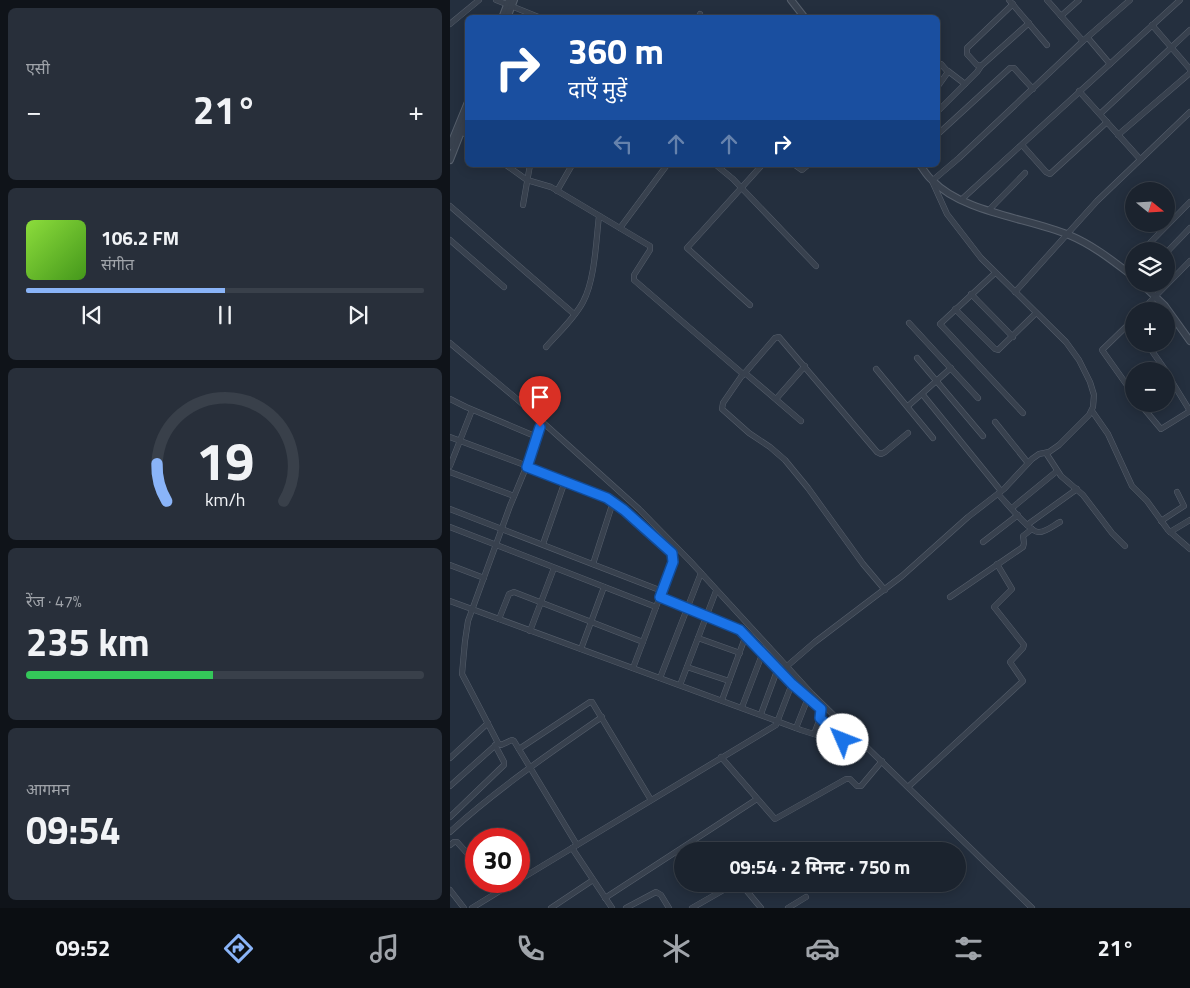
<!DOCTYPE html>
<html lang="hi">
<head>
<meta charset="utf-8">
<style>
  body { margin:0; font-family:"Titillium Web","Noto Sans Devanagari",sans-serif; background:#282f3a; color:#f1f3f6; height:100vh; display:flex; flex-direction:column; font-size:19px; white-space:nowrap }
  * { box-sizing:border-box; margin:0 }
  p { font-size:16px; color:#a0a4aa }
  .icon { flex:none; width:28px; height:28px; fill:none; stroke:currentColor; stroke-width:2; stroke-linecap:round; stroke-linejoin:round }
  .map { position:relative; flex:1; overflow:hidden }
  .details { display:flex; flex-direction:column; gap:8px; padding:8px; background:#0f1319; width:450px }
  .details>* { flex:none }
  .guide { position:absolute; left:15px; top:15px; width:475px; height:152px; border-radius:8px; box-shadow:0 2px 12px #0003,0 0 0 1px #39404a; background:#1a4fa0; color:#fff; overflow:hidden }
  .needle { width:32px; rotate:108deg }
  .tools { position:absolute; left:675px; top:182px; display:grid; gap:10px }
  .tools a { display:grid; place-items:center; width:50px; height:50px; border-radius:50%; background:#1b232e; box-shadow:0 2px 12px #0003,0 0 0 1px #39404a; font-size:25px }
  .speed { position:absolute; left:15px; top:828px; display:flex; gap:10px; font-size:25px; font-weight:700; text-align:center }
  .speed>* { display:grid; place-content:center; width:65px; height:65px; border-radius:50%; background:#1b232e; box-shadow:0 2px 12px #0003,0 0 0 1px #39404a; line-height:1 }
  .speed .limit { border:8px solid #d22; background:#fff; color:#111 }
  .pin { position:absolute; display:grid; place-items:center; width:42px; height:42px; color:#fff; margin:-51px -21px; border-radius:50% 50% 50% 0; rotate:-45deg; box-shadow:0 0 5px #0007 }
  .pin .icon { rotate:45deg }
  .me { position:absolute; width:55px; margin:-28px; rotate:314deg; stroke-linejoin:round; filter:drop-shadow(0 0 4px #0008) }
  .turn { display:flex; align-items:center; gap:18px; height:105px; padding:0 20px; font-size:22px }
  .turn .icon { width:65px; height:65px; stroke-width:2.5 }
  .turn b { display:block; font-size:35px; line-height:42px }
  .lanes { display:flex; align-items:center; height:48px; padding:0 20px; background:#0003; justify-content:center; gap:25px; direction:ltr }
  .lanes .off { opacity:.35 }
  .big { font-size:38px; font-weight:700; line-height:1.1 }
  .details .widget { flex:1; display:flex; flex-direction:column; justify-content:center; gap:8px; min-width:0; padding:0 18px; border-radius:8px; background:#282f3a }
  .details .dial { align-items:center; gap:0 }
  .dial svg { height:130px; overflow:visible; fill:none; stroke:#39404a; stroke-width:7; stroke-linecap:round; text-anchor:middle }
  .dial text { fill:#f1f3f6; stroke:none }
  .song { display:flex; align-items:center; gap:15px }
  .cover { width:60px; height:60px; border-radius:8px; background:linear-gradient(135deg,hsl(90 70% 55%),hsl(100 70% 35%)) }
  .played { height:5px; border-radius:2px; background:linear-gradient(90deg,#8ab4f8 50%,#39404a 50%) }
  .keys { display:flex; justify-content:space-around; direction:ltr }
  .heat { display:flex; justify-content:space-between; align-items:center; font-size:28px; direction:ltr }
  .charge { height:8px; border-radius:4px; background:linear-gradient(90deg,#34c759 47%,#39404a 0) }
  .trip { position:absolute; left:224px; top:842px; width:292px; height:50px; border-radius:25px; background:#1b232e; box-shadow:0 2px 12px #0003,0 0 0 1px #39404a; font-weight:700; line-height:50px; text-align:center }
  .dock { display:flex; height:80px; justify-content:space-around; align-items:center; background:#0b0e12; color:#a0a4aa }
  .dock .icon { width:35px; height:35px }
  .dock .active { color:#8ab4f8 }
  .dock b { font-size:22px; color:#f1f3f6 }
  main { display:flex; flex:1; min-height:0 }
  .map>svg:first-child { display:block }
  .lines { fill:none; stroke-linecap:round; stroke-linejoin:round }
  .minor-casing { stroke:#565f6c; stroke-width:6 }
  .tertiary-casing { stroke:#565f6c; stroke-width:8 }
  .minor { stroke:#38414e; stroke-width:5 }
  .tertiary { stroke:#38414e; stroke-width:6 }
  .route-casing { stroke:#114b97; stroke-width:12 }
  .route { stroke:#1a73e8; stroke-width:9 }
</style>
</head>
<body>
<main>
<section class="details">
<div class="widget"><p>एसी</p>
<div class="heat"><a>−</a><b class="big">21°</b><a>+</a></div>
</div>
<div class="widget">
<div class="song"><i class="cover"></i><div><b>106.2 FM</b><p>संगीत</p></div></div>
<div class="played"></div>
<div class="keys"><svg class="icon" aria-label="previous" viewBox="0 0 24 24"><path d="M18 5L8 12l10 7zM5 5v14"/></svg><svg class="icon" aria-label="pause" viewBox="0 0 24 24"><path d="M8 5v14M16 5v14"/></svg><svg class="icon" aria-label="next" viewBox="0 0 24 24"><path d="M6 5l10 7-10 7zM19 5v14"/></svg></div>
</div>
<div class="widget dial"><svg viewBox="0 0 100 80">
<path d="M14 69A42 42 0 1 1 86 69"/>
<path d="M14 69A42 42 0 0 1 8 46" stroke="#8ab4f8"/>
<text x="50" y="56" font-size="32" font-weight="700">19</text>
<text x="50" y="72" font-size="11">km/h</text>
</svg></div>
<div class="widget"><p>रेंज · 47%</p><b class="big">235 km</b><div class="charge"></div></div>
<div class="widget"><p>आगमन</p><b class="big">09:54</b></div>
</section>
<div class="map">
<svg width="740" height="908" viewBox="0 0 740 908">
  <rect width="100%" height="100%" fill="#242f3e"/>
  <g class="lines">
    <g class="minor-casing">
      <g id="minor">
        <polyline points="46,0 91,18"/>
        <polyline points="559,0 597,45"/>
        <polyline points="597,0 633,41"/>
        <polyline points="563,4 517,48 517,54 527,65 531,66 579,23"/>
        <polyline points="611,16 629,0"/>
        <polyline points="248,18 250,14"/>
        <polyline points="0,24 29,0"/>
        <polyline points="702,25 740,69"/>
        <polyline points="638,38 660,64"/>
        <polyline points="488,64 491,64 498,72 488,86"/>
        <polyline points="498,71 515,84"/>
        <polyline points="629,91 690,159"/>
        <polyline points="488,111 527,72 531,66"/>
        <polyline points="650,114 740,30"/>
        <polyline points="9,130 18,136"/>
        <polyline points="488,134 560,68 564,68 583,89"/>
        <polyline points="668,135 740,73"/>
        <polyline points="572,145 596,172 600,174 657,122"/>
        <polyline points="56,165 77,180 101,187 200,246 200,250 184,275 184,280 293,374 273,403 272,409 299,433 320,447 335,460 358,488 413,564 435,590"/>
        <polyline points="266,165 283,179 366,266"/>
        <polyline points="345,165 352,170 358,165"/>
        <polyline points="107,191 122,165"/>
        <polyline points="511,200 730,0"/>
        <polyline points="73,205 80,165"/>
        <polyline points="0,206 124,314"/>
        <polyline points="539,210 575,173"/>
        <polyline points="170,228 217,165"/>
        <polyline points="0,240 54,287"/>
        <polyline points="692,251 740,202"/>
        <polyline points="716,253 740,228"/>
        <polyline points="675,270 684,260"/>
        <polyline points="545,273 490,324 573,413"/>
        <polyline points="565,292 647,201 740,112"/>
        <polyline points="521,294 563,337"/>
        <polyline points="300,305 237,248 312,165"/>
        <polyline points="505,309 545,349 548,350 586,313"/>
        <polyline points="691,311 740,261"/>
        <polyline points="684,319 652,350 684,395"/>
        <polyline points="459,323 528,398"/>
        <polyline points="0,343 68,400 189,509 241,562 362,694 582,908"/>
        <path d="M96,347C108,333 124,319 133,302C145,280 146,241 149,216"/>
        <polyline points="702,351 716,371"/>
        <polyline points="467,358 533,436"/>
        <polyline points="426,369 483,438"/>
        <polyline points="716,372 740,411"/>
        <polyline points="295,373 351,421"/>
        <polyline points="293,375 325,338 329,337 427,452 431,454 435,452 458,433"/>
        <polyline points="473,395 551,491"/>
        <polyline points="0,399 16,407 87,437"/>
        <polyline points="326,399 355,366"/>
        <polyline points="690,404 711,429 740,411"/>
        <polyline points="458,406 501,368"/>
        <polyline points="642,411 658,434 682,486 697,501 718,530 740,549"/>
        <polyline points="545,422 578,463"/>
        <polyline points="90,427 80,458 60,506 18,621 15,641 12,674 48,743 51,745 62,740 64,741 127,845"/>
        <polyline points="0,437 120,482 157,498 174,510 222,553 223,562 183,668"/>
        <polyline points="596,453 611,476 633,495 662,533 675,546"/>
        <polyline points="0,466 22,410"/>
        <polyline points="0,472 64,496"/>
        <path d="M548,494C555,501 579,531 588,532C595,533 604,525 610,522"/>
        <polyline points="562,508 607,471"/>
        <polyline points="0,509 212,591"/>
        <polyline points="711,521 734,506 727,492"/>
        <polyline points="577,525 627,489"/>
        <polyline points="0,527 206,607"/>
        <polyline points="720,532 740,520"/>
        <polyline points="533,542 568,515"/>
        <polyline points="93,544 115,481"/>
        <polyline points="143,564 163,502"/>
        <polyline points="0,565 34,578"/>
        <polyline points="210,597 286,628 296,635 342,683 371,709 372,713 364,734"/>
        <polyline points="500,597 573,547 574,543 573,536 582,529"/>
        <polyline points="0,601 351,730 389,742 393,741 392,738 370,718"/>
        <polyline points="49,619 59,594 64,592 193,642"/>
        <polyline points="80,631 104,568"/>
        <polyline points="248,638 290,653"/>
        <polyline points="131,649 154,587"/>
        <polyline points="237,667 279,681"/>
        <polyline points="336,667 365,642 452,576 518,517 554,489 582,459 589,454 599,452 609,445 639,415 643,407 644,395 640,382 629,360 616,342 531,258 497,214 482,181 509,158 633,41 680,0"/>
        <polyline points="210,678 251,573"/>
        <polyline points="230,685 266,591"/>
        <polyline points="272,700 296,635"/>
        <polyline points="292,707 313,652"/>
        <polyline points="311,714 328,668"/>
        <polyline points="346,728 358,698"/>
        <polyline points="69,749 140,702 142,702 201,800"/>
        <polyline points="271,757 325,819 396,779 400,779 407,786 411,786 432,761"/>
        <polyline points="0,758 38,723"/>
        <polyline points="0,786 48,743"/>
        <polyline points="458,787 573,681 560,662 573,648 574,645 544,607 562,589 547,564"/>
        <polyline points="0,817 54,765 54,762 45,745"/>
        <path d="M0,832C47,789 100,753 152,717"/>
        <polyline points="0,845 4,842 7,842 26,863"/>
        <polyline points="122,848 162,908"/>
        <polyline points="69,880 326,725 345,676"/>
        <polyline points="291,884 311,908"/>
        <polyline points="0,890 14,908"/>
        <polyline points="155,898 307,799"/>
        <polyline points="22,908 66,881"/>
        <polyline points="101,908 143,880"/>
        <polyline points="176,908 206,892 211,895 219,908"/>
        <polyline points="242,908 284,884"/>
        <polyline points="338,908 356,897"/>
      </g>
    </g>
    <g class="tertiary-casing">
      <g id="tertiary">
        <polyline points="341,0 355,18"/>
        <polyline points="52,18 59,0"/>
        <polyline points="57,18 64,0"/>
        <polyline points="0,146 18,102"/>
        <polyline points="0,160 18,114"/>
        <path d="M470,165C474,170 477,176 482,180C513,213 579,218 619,235C643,245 663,261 684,277"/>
        <polyline points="692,284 715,306 740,341"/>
      </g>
    </g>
    <use href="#minor" class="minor"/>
    <use href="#tertiary" class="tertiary"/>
  </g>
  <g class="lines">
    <g class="route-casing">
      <polyline id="route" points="90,427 77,467 157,498 174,510 222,553 223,562 210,597 290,630 342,684 371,709 370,718 393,740"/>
    </g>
    <use href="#route" class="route"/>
  </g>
</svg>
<div class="tools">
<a><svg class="needle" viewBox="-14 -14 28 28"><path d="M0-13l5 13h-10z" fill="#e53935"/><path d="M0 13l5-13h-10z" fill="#a0a4aa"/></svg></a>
<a><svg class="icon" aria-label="layers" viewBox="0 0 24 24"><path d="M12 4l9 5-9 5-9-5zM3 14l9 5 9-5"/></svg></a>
<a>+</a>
<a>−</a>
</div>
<div class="speed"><div class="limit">30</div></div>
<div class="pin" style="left:90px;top:427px;background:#d93025"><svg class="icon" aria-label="arrive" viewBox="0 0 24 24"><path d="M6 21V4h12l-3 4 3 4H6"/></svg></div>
<svg class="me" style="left:393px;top:740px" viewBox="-20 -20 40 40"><circle r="19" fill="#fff"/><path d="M0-13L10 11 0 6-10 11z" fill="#1a73e8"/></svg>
<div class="trip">09:54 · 2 मिनट · 750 m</div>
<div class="guide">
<div class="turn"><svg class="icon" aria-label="right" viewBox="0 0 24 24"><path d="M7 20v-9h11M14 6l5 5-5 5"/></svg><div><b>360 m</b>दाएँ मुड़ें</div></div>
<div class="lanes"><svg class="icon off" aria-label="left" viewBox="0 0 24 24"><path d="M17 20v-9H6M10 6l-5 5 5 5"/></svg><svg class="icon off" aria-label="ahead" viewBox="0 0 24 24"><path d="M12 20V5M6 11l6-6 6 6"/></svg><svg class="icon off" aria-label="ahead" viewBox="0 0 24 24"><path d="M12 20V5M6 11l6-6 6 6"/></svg><svg class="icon" aria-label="right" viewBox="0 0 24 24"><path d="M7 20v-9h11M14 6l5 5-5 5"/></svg></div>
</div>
</div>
</main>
<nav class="dock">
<b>09:52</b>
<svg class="icon active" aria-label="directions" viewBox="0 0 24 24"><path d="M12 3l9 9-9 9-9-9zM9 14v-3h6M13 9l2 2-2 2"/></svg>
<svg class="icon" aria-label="music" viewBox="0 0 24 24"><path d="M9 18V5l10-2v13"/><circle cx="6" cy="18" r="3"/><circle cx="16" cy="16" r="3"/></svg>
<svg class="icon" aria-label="phone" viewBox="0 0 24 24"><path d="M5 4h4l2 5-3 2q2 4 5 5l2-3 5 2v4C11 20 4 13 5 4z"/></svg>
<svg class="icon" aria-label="climate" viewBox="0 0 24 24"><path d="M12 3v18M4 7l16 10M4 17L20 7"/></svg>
<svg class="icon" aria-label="car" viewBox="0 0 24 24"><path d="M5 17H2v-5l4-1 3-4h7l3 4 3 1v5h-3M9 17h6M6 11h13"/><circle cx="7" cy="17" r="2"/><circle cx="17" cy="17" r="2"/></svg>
<svg class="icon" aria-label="filters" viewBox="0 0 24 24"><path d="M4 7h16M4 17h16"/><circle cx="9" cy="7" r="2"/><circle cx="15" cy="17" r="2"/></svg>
<b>21°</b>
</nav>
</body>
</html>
